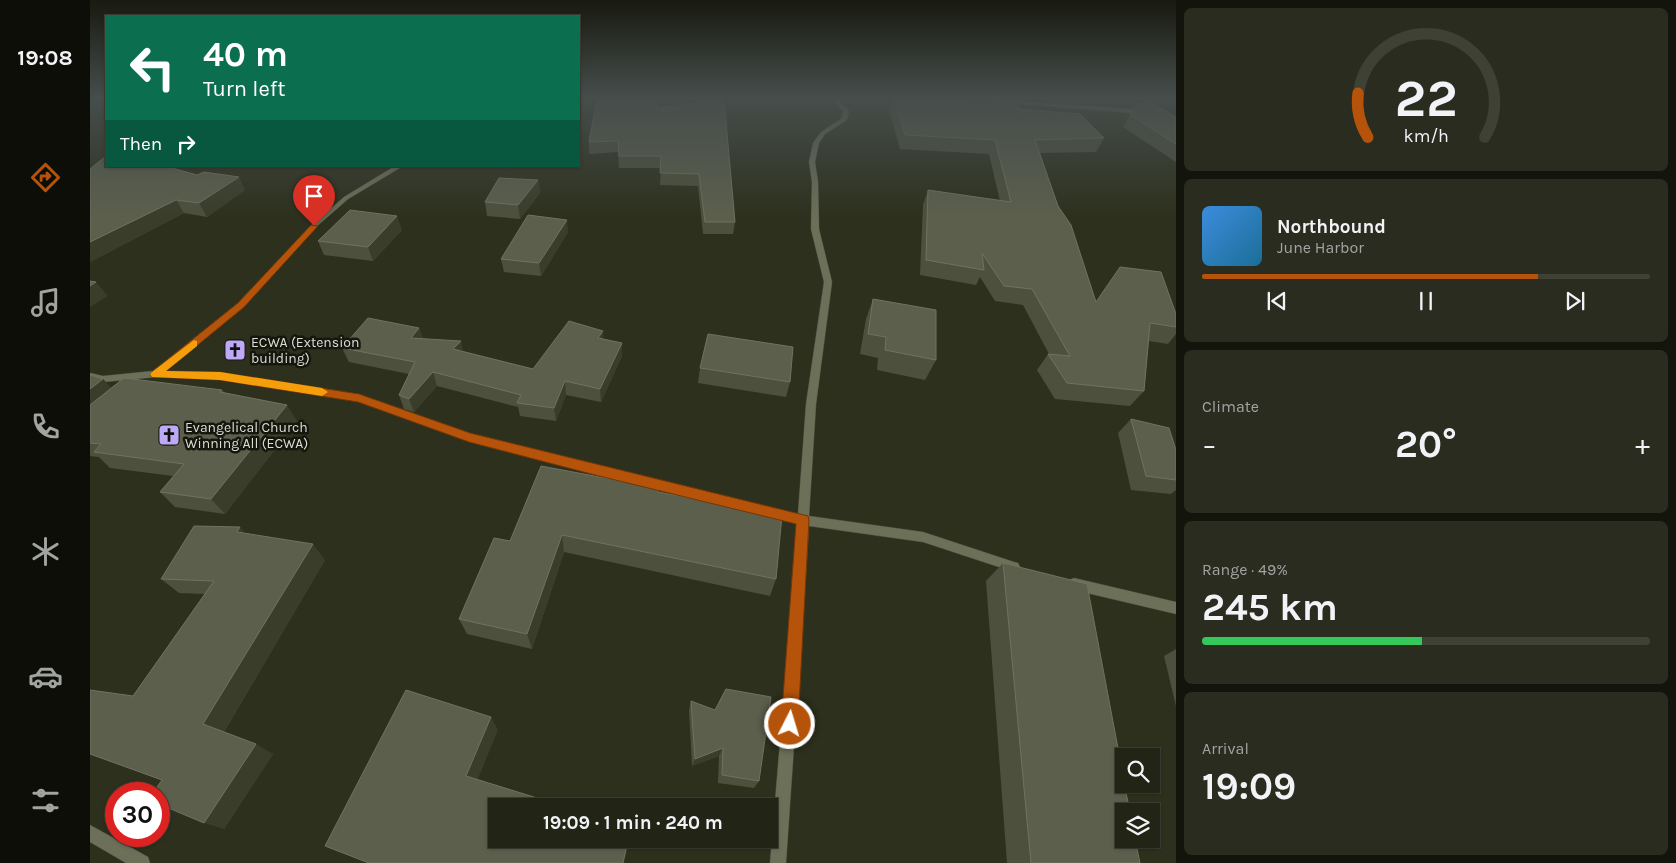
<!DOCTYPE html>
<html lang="en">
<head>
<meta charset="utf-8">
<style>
  body { margin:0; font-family:Karla,sans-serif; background:#2a2c1f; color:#f1f3f6; height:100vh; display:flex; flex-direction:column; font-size:19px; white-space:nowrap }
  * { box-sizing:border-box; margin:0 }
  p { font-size:16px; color:#a2a4a1 }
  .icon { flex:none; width:28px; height:28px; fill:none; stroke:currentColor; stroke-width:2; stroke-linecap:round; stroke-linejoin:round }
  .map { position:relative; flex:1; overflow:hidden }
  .panel { display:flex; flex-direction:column; gap:8px; padding:8px; background:#13140c; width:500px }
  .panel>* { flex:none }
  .guide { position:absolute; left:15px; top:15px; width:475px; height:152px; border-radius:0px; box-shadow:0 1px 4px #0004,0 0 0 1px #3f4135; background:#0b6e4f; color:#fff; overflow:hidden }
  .tools { position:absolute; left:1025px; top:748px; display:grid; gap:10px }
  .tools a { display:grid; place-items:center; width:45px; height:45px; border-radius:0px; background:#222416; box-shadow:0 1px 4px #0004,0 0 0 1px #3f4135; font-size:25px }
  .speed { position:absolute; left:15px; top:782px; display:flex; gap:10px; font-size:25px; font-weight:700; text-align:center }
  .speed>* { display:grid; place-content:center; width:65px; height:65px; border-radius:50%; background:#222416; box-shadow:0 1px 4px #0004,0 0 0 1px #3f4135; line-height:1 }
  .speed .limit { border:8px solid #d22; background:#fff; color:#111 }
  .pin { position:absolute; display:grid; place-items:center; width:42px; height:42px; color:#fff; margin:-51px -21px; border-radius:50% 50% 50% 0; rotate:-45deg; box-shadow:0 0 5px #0007 }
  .pin .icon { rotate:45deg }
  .me { position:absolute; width:55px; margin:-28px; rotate:5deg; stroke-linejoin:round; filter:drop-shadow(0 0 4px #0008) }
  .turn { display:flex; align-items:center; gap:18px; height:105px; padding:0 15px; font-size:22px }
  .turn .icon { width:65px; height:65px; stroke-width:2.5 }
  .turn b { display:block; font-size:35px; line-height:42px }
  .then { display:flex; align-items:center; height:48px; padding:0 15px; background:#0003; gap:10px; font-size:19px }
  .big { font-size:38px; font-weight:700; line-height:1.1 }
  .panel .widget { flex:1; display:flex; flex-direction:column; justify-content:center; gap:8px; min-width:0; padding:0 18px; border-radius:8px; background:#2a2c1f }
  .panel .dial { align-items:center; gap:0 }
  .dial svg { height:130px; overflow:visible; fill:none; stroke:#3f4135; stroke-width:7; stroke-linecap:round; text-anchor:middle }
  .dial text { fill:#f1f3f6; stroke:none }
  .song { display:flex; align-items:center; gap:15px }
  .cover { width:60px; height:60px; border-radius:8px; background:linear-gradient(135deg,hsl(210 70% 55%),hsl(200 70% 35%)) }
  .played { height:5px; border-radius:2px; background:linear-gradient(90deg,#b45309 75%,#3f4135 75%) }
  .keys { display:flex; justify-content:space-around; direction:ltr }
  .heat { display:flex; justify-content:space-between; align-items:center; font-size:28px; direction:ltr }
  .charge { height:8px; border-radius:4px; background:linear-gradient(90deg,#34c759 49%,#3f4135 0) }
  .trip { position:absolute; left:398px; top:798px; width:290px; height:50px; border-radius:0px; background:#222416; box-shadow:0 1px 4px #0004,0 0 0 1px #3f4135; font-weight:700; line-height:50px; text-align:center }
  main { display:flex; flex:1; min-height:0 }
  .tabs { display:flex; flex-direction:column; width:90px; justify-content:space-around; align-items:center; background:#0e0e09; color:#a2a4a1 }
  .tabs .icon { width:35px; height:35px }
  .tabs .selected { color:#b45309 }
  .tabs b { font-size:22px; color:#f1f3f6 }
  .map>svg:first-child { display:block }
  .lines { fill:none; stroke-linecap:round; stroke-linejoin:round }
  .minor-casing { stroke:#494c3a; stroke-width:1 }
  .minor { fill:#6c7059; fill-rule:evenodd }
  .wall { fill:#4d503c }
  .shaded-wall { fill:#3a3d29 }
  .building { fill:#5c5f4c; stroke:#707361 }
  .route { fill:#b45309; stroke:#753606 }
  .slow { fill:#f59e0b }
  .labels { text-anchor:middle; stroke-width:5; stroke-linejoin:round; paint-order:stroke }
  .poi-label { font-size:14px; fill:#dcded2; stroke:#15170f; text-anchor:start }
</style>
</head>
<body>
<main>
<nav class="tabs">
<b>19:08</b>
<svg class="icon selected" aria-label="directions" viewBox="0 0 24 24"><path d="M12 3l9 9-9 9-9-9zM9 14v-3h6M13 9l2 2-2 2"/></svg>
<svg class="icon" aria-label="music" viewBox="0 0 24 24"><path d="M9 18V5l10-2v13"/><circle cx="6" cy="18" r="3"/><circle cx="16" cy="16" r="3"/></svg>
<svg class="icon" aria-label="phone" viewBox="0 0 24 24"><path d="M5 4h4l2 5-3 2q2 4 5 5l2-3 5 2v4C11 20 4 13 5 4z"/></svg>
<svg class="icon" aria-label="climate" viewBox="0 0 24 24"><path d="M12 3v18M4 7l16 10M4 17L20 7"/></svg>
<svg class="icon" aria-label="car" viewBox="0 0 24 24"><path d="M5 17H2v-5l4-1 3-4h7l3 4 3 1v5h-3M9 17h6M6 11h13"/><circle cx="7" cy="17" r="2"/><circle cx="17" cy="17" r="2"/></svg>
<svg class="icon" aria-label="filters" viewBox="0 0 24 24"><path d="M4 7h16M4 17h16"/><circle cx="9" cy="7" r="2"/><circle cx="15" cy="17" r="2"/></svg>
</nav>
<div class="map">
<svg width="1086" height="863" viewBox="0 0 1086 863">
  <rect width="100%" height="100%" fill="#2d301d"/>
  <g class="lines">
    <g class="minor-casing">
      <g id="minor">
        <polygon points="741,98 746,98 759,111 757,120 735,134 729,143 725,162 728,182 729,229 742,282 726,404 719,516 833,532 924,562 928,563 930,567 928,571 924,572 833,542 719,526 696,863 680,863 708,523 509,475 379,441 268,401 131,379 67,377 13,382 0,379 0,373 13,376 63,371 148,303 222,225 254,197 305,166 313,166 258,199 226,227 154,307 75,371 131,373 269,395 380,434 509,467 708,514 716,404 734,282 721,229 722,182 719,162 723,143 731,132 752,118 753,111"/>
        <polygon points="880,98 1055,110 1058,112 1055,114 882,100"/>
        <path d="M1052,98C1062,98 1064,104 1066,112L1086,124V128L1062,114L1059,104Z"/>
        <polygon points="984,578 1086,602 1086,614 984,590 980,588 978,584 980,580"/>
        <polygon points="0,825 58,857 60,863 36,863 0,842"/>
      </g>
    </g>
    <use href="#minor" class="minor"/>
  </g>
  <g class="wall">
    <polygon points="803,98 883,104 929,109 1014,138 1006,152 950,153 968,206 1006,302 1086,314 1086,334 1078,344 1059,341 1054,391 1040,406 965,399 947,370 958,354 959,354 933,305 905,301 890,277 886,285 830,275 833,205 838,190 910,201 899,154 810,149 799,109"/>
    <polygon points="567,108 645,222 643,234 613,234 608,186 570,185 571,168 529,168 528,152 499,154 499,142"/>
    <polygon points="1040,115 1086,117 1086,162 1033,127"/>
    <polygon points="0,169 155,190 117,217 94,213 0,262"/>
    <polygon points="448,180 450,193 430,219 397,216 395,202"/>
    <polygon points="312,230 283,261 234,255 228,241"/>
    <polygon points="478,232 451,276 414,272 411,259"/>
    <polygon points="783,299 846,360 835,380 787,370 788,358 770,354 776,319"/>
    <polygon points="329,328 333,339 374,352 443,369 513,339 532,343 532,356 511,402 476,395 466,421 430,416 428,407 347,386 324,412 314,409 309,395 319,374 259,362 252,348"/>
    <polygon points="610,368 700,382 696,397 608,383"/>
    <polygon points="0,375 13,379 21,388 132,390 134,392 207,421 135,514 85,507 70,492 83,476 20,468 9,457 0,456"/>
    <polygon points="1041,419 1086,450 1086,490 1081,494 1041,490 1028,433"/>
    <polygon points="568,492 686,579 680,596 474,552 442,649 377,634 369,619 420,541"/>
    <polygon points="155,533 235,560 134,732 183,754 134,829 72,780 0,754 43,696 115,594 89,593 71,579"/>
    <polygon points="913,563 1050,863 917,863 896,581"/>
    <polygon points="1086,649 1086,706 1074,656"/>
    <polygon points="601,701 669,781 664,788 628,783 629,756 602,766 599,710"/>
  </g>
  <g class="shaded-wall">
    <polygon points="149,177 155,190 117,217 109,203"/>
    <polygon points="448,180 450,193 430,219 428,205"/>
    <polygon points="86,200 94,213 0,262 0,242"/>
    <polygon points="307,216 312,230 283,261 278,247"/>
    <polygon points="477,220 478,232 451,276 449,263"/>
    <polygon points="6,282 18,296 0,307 0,286"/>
    <polygon points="329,328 334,341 321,338"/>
    <polygon points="513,331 514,344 508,338"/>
    <polygon points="371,341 374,355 363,349"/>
    <polygon points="532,343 532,356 511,402 510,389"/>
    <polygon points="343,372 347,386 324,412 319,399"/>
    <polygon points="13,379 28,395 0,418 0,389"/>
    <polygon points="475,381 476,395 466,421 464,408"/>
    <polygon points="197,405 207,421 135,514 121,499"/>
    <polygon points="150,527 164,543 147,532"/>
    <polygon points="472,535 474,552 442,649 437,634"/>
    <polygon points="223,544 235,560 132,735 113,724"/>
    <polygon points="401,717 408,730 385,786 376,776"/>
    <polygon points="166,744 183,754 134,829 114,823"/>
    <polygon points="633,748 629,756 602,766 605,759"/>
    <polygon points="538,839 540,839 534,863 533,863"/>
  </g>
  <g class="building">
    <polygon points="507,98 567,98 567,108 634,99 645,222 615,222 609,174 570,173 571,156 529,156 528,141 499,142"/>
    <polygon points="804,98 849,98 877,99 883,104 926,104 929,109 990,114 1014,138 945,140 968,206 981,225 1006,302 1030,267 1071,272 1086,314 1086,327 1060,323 1054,391 977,383 958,354 980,356 942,289 914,286 892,253 894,270 836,260 838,190 921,202 905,140 815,135"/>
    <polygon points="1048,103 1066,105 1086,117 1086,144 1040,115"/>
    <polygon points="16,156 16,166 75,166 107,175 114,172 149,177 109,203 86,200 0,242 0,169"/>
    <polygon points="409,178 448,180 428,205 395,202"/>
    <polygon points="260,210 307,216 278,247 228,241"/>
    <polygon points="438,215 477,220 449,263 411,259"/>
    <polygon points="0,281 6,282 0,286"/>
    <polygon points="783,299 846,310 846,360 795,350 796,337 778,334"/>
    <polygon points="278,318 329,328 321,338 371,341 363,349 443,369 479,321 513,331 508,338 532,343 510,389 475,381 464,408 427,403 431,395 343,372 319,399 309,395 325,362 252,348"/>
    <polygon points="618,334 703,347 700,382 610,368"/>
    <polygon points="0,375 13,379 0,389"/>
    <polygon points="34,378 132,390 130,392 197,405 121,499 70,492 94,464 4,452 11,444 0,443 0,405"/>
    <polygon points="1041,419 1079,428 1086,450 1086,480 1056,476"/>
    <polygon points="451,466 569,488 568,492 692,515 686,579 472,535 437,634 369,619 404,538 420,541"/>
    <polygon points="104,526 150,527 147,532 223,544 113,724 166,744 114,823 69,804 69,794 62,794 72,780 0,754 0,690 43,696 124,581 71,579"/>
    <polygon points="913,563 997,584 1034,780 1034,784 1040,811 1034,811 1034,839 1045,839 1050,863 941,863"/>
    <polygon points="636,689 681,697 669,781 632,775 633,748 605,759 601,701 625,710"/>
    <polygon points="316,690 401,717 376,776 473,806 406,806 406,839 538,839 533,863 279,863 235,846"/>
  </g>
  <linearGradient id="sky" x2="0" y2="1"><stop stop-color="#191a10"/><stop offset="0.45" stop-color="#464e4c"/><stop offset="1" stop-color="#464e4c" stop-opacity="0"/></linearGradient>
  <rect width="1086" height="218" fill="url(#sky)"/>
  <polygon class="route" points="221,225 228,226 154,307 76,371 130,372 269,394 380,433 718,516 719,520 708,724 705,729 700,732 694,729 691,724 706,524 509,476 379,442 268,402 130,380 62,377 60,374 62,372 148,303"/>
  <polygon class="slow" points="104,340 107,341 107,346 76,371 130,372 232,388 238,392 232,396 130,380 62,377 60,374 62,372"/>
  <defs>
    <g id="church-square" transform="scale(1.125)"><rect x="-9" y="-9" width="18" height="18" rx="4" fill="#bda9f5" stroke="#15170f"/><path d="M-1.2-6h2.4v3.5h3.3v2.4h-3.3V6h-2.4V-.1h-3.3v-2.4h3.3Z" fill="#111"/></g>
  </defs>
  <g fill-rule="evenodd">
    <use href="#church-square" x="145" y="350"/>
    <use href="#church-square" x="79" y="435"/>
  </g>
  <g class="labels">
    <g class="poi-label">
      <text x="161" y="347">ECWA (Extension<tspan x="161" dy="16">building)</tspan></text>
      <text x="95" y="432">Evangelical Church<tspan x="95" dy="16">Winning All (ECWA)</tspan></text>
    </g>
  </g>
</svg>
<div class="tools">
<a><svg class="icon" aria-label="search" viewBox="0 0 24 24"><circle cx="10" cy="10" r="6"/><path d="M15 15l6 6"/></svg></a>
<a><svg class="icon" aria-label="layers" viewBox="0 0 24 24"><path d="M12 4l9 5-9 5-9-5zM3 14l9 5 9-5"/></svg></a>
</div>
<div class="speed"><div class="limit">30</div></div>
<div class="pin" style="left:224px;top:226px;background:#d93025"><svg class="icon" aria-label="arrive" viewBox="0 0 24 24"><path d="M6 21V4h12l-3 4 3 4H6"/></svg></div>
<svg class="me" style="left:700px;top:724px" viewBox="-20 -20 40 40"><circle r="17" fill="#b45309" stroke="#fff" stroke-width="3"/><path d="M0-11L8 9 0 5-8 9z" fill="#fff"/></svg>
<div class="trip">19:09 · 1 min · 240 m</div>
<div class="guide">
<div class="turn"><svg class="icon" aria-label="left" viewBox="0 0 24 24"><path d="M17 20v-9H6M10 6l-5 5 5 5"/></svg><div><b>40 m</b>Turn left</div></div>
<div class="then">Then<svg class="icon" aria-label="right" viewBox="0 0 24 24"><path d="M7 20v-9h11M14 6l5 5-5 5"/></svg></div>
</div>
</div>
<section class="panel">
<div class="widget dial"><svg viewBox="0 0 100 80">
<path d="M14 69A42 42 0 1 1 86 69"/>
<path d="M14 69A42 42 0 0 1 8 42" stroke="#b45309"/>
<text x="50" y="56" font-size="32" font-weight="700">22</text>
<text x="50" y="72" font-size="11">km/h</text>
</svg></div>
<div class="widget">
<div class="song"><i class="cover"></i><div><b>Northbound</b><p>June Harbor</p></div></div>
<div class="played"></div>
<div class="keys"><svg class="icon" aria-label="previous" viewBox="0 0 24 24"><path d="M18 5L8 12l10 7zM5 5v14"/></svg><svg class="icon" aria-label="pause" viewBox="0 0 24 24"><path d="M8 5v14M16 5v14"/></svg><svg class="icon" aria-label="next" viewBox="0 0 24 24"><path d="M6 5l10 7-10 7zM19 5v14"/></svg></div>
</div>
<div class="widget"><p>Climate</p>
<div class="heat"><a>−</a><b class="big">20°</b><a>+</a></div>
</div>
<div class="widget"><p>Range · 49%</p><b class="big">245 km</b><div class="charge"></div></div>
<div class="widget"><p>Arrival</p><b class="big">19:09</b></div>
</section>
</main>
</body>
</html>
